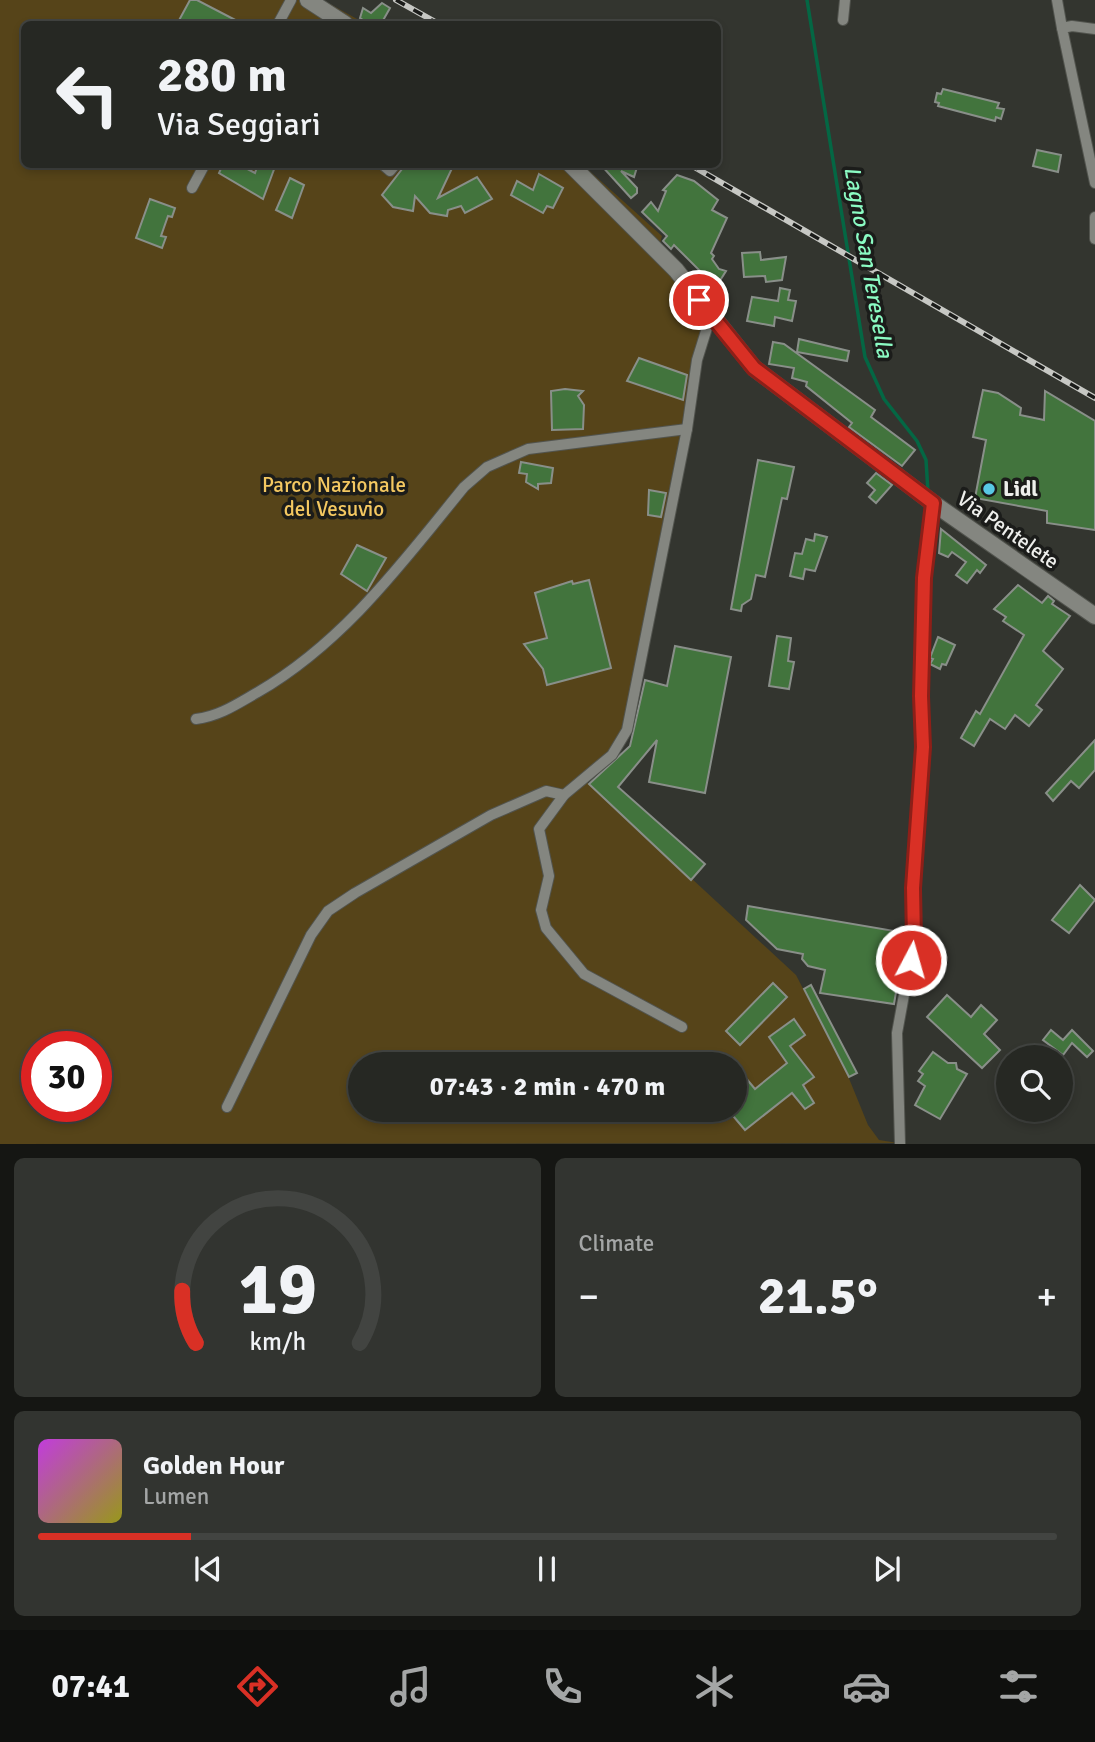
<!DOCTYPE html>
<html lang="en">
<head>
<meta charset="utf-8">
<style>
  body { margin:0; font-family:Signika,sans-serif; background:#323430; color:#f1f3f6; height:100vh; display:flex; flex-direction:column; font-size:26px; white-space:nowrap }
  * { box-sizing:border-box; margin:0 }
  p { font-size:23px; color:#a4a6a6 }
  .icon { flex:none; width:38px; height:38px; fill:none; stroke:currentColor; stroke-width:2; stroke-linecap:round; stroke-linejoin:round }
  .map { position:relative; height:1144px; overflow:hidden }
  .sheet { display:flex; flex-direction:column; gap:14px; padding:14px; background:#151613; flex:1 }
  .sheet>* { flex:none }
  .hud { position:absolute; left:21px; top:21px; width:700px; height:147px; border-radius:10px; box-shadow:0 4px 10px #0003,0 0 0 2px #424441; background:#262823; color:#f1f3f6; overflow:hidden }
  .controls { position:absolute; left:996px; top:1045px; display:grid; gap:14px }
  .controls a { display:grid; place-items:center; width:77px; height:77px; border-radius:50%; background:#262823; box-shadow:0 4px 10px #0003,0 0 0 2px #424441; font-size:35px }
  .speed { position:absolute; left:21px; top:1031px; display:flex; gap:14px; font-size:35px; font-weight:700; text-align:center }
  .speed>* { display:grid; place-content:center; width:91px; height:91px; border-radius:50%; background:#262823; box-shadow:0 4px 10px #0003,0 0 0 2px #424441; line-height:1 }
  .speed .limit { border:10px solid #d22; background:#fff; color:#111 }
  .pin { position:absolute; display:grid; place-items:center; width:60px; height:60px; color:#fff; margin:-30px; border:4px solid #fff; border-radius:50%; box-shadow:0 2px 7px #0007 }
  .me { position:absolute; width:77px; margin:-38px; rotate:6deg; stroke-linejoin:round; filter:drop-shadow(0 0 5px #0008) }
  .turn { display:flex; align-items:center; gap:24px; height:147px; padding:0 21px; font-size:32px }
  .turn .icon { width:91px; height:91px; stroke-width:2.5 }
  .turn b { display:block; font-size:49px; line-height:60px }
  .big { font-size:52px; font-weight:700; line-height:1.1 }
  .sheet .card { flex:1; display:flex; flex-direction:column; justify-content:center; gap:10px; min-width:0; padding:0 24px; border-radius:10px; background:#323430 }
  .sheet .dial { align-items:center; gap:0 }
  .dial svg { height:182px; overflow:visible; fill:none; stroke:#424441; stroke-width:7; stroke-linecap:round; text-anchor:middle }
  .dial text { fill:#f1f3f6; stroke:none }
  .song { display:flex; align-items:center; gap:21px }
  .cover { width:84px; height:84px; border-radius:10px; background:linear-gradient(135deg,hsl(290 70% 55%),hsl(60 70% 35%)) }
  .played { height:7px; border-radius:4px; background:linear-gradient(90deg,#d93025 15%,#424441 15%) }
  .keys { display:flex; justify-content:space-around; direction:ltr }
  .heat { display:flex; justify-content:space-between; align-items:center; font-size:38px; direction:ltr }
  .sheet .tiles { flex:1; display:grid; gap:14px; grid-template-columns:1fr 1fr }
  .card:last-child { grid-column:span 2 }
  .trip { position:absolute; left:348px; top:1052px; width:399px; height:70px; border-radius:35px; background:#262823; box-shadow:0 4px 10px #0003,0 0 0 2px #424441; font-weight:700; line-height:70px; text-align:center }
  .tab-bar { display:flex; height:112px; justify-content:space-around; align-items:center; background:#0f100e; color:#a4a6a6 }
  .tab-bar .icon { width:49px; height:49px }
  .tab-bar .on { color:#d93025 }
  .tab-bar b { font-size:32px; color:#f1f3f6 }
  .map>svg:first-child { display:block }
  .green { fill:#564419; fill-rule:evenodd }
  .lines { fill:none; stroke-linecap:round; stroke-linejoin:round }
  .stream { stroke:#046744; stroke-width:3.5 }
  .building { fill:#42743d; stroke:#898f89; stroke-width:2 }
  .street-casing { stroke:#52544e; stroke-width:12 }
  .secondary-casing { stroke:#52544e; stroke-width:18 }
  .street { stroke:#848680; stroke-width:10 }
  .secondary { stroke:#848680; stroke-width:16 }
  .rail-casing { stroke:#c7c8c4; stroke-width:6 }
  .rail { stroke:#1b1c1a; stroke-width:3.5; stroke-dasharray:10; stroke-linecap:butt }
  .route-casing { stroke:#8d1f18; stroke-width:18 }
  .route { stroke:#d93025; stroke-width:12 }
  .poi-dot { fill:#58c8e4; stroke:#1b1c1a; stroke-width:2.5 }
  .labels { text-anchor:middle; stroke-width:7; stroke-linejoin:round; paint-order:stroke }
  .park-label { font-size:21px; fill:#f4c861; stroke:#1b1c1a }
  .poi-label { font-size:21px; font-weight:bold; fill:#eeefec; stroke:#1b1c1a; text-anchor:start }
  .street-label { font-size:21px; fill:#eeefec; stroke:#1b1c1a }
  .water-label { font-size:23px; font-style:italic; fill:#8bfbc3; stroke:#1b1c1a }
</style>
</head>
<body>
<div class="map">
<svg width="1095" height="1144" viewBox="0 0 1095 1144">
  <rect width="100%" height="100%" fill="#33352f"/>
  <path class="green" d="M0,0H323L366,24H24V164L583,165L662,236L660,243L711,297L697,344L623,744L584,779L796,975L848,1076L868,1125L879,1140L898,1143L0,1144ZM37,1046H96V1106H37ZM360,1064H735V1110H360Z"/>
  <g class="lines">
    <g class="stream">
      <polyline points="807,0 865,357 884,399 917,441 926,460 928,492"/>
      <polyline points="918,898 920,867"/>
    </g>
  </g>
  <g class="building">
    <polygon points="190,0 197,0 243,24 177,24"/>
    <polygon points="382,3 390,8 381,24 369,24 360,18 363,8 371,13"/>
    <polygon points="943,89 999,103 997,108 1004,109 1001,119 996,117 995,121 938,106 939,103 935,102 937,93 941,94"/>
    <polygon points="1037,150 1061,155 1058,172 1033,166"/>
    <polygon points="223,164 238,164 255,173 258,164 276,164 263,199 219,173"/>
    <polygon points="406,164 454,164 438,198 477,177 492,199 465,213 461,206 448,210 447,216 430,213 415,196 413,211 393,207 382,195"/>
    <polygon points="600,164 638,164 634,177 621,171 637,188 637,193 631,198"/>
    <polygon points="539,174 563,188 553,208 547,206 543,213 511,195 517,181 533,190"/>
    <polygon points="677,175 694,181 718,200 712,210 727,218 711,253 714,256 712,259 719,269 726,271 716,287 674,245 671,249 663,241 667,236 642,212 651,202 658,211 666,191 663,190"/>
    <polygon points="290,178 304,185 292,218 276,210"/>
    <polygon points="150,199 175,208 172,217 168,216 161,236 166,237 162,248 136,238"/>
    <polygon points="760,252 761,260 786,257 782,280 766,282 765,276 744,277 742,253"/>
    <polygon points="780,288 790,290 788,300 796,301 792,321 775,317 774,326 747,321 752,297 778,301"/>
    <polygon points="799,339 849,351 847,361 797,352"/>
    <polygon points="773,342 784,344 875,410 871,417 915,450 902,466 849,427 852,423 806,386 807,382 792,378 794,368 769,364"/>
    <polygon points="639,358 687,375 683,400 627,381"/>
    <polygon points="565,389 583,391 578,396 584,405 583,429 552,430 551,391"/>
    <polygon points="983,390 998,393 1021,408 1020,415 1044,420 1045,391 1095,421 1095,530 1047,523 1047,511 975,498 986,440 973,437"/>
    <polygon points="758,460 794,467 787,499 782,498 765,577 756,575 751,599 742,605 741,611 731,609"/>
    <polygon points="521,462 553,468 551,483 538,484 538,489 526,482 527,474 519,473"/>
    <polygon points="876,473 892,485 876,503 869,497 875,490 867,483"/>
    <polygon points="649,490 666,493 661,517 648,515"/>
    <polygon points="941,529 986,565 980,573 977,570 967,583 956,575 966,562 952,552 948,557 939,553"/>
    <polygon points="815,534 827,537 815,571 805,569 803,579 790,576 795,553 802,554 806,539 814,541"/>
    <polygon points="357,545 386,558 367,591 341,574"/>
    <polygon points="589,580 611,668 547,685 543,669 524,644 547,638 535,593 572,581 573,584"/>
    <polygon points="1018,585 1042,603 1048,596 1054,601 1052,604 1070,616 1043,651 1063,669 1036,705 1042,710 1029,726 1015,715 1005,729 990,719 974,746 961,738 976,711 980,714 1024,635 1003,621 1006,617 994,609"/>
    <polygon points="777,636 791,638 788,661 794,662 789,689 769,686"/>
    <polygon points="938,637 955,645 946,665 942,664 940,669 930,664 933,659 930,658"/>
    <polygon points="675,646 731,657 705,793 649,782 657,740 618,787 705,864 691,880 589,784 630,746 645,680 667,686"/>
    <polygon points="1095,740 1095,770 1079,788 1071,781 1053,801 1046,793"/>
    <polygon points="1080,885 1095,900 1069,933 1052,920"/>
    <polygon points="748,906 906,933 894,1004 820,993 825,970 808,966 802,959 803,954 777,949 746,920"/>
    <polygon points="773,983 787,997 740,1045 726,1031"/>
    <polygon points="811,985 825,1012 857,1073 849,1077 804,989"/>
    <polygon points="947,995 971,1017 981,1005 997,1020 984,1034 1000,1050 982,1068 927,1017"/>
    <polygon points="794,1019 805,1035 790,1046 814,1077 803,1085 814,1103 805,1109 792,1093 745,1130 728,1110 735,1110 735,1065 755,1089 787,1063 769,1037"/>
    <polygon points="1051,1030 1063,1040 1072,1030 1093,1051 1087,1057 1072,1043 1063,1055 1043,1040"/>
    <polygon points="933,1052 948,1063 956,1063 957,1069 967,1074 940,1119 915,1105 925,1086 918,1081 923,1074 919,1071"/>
  </g>
  <g class="lines">
    <g class="street-casing">
      <g id="street">
        <polyline points="1057,0 1062,28"/>
        <polyline points="843,20 845,0"/>
        <polyline points="278,24 291,0"/>
        <polyline points="1095,29 1072,26 1062,28 1095,183"/>
        <polyline points="382,164 390,171 396,164"/>
        <polyline points="192,188 205,164"/>
        <polyline points="1095,217 1095,239"/>
        <path d="M196,719C220,716 237,704 258,692C344,642 402,563 464,487L487,467L528,449L687,429"/>
        <polyline points="682,1027 584,974 546,928 541,910 549,876 539,829 564,795 612,755 627,730 687,429 697,360 711,315"/>
        <polyline points="227,1107 311,935 328,911 355,893 491,815 546,791 564,795"/>
        <polyline points="900,1144 897,1033 914,940 913,888 923,747 921,696 924,578 933,503"/>
      </g>
    </g>
    <g class="secondary-casing">
      <g id="secondary">
        <polyline points="308,0 345,24"/>
        <polyline points="570,164 676,270 754,368 933,503 1095,616"/>
      </g>
    </g>
    <use href="#street" class="street"/>
    <use href="#secondary" class="secondary"/>
    <g class="rail-casing">
      <g id="rail">
        <polyline points="396,0 439,24"/>
        <polyline points="689,164 1095,398"/>
      </g>
    </g>
    <use href="#rail" class="rail"/>
  </g>
  <g class="lines">
    <g class="route-casing">
      <polyline id="route" points="699,300 754,368 933,503 924,578 921,696 923,747 913,888 914,940 911,960"/>
    </g>
    <use href="#route" class="route"/>
  </g>
  <circle class="poi-dot" cx="989" cy="489" r="7"/>
  <g class="labels">
    <g class="park-label">
      <text x="334" y="492">Parco Nazionale<tspan x="334" dy="24">del Vesuvio</tspan></text>
    </g>
    <g class="poi-label">
      <text x="1003" y="496">Lidl</text>
    </g>
    <g class="street-label">
      <text transform="translate(1008 530) rotate(35)" y="7">Via Pentelete</text>
    </g>
    <g class="water-label">
      <text transform="translate(869 262) rotate(80)" y="8">Lagno San Teresella</text>
    </g>
  </g>
</svg>
<div class="controls">
<a><svg class="icon" aria-label="search" viewBox="0 0 24 24"><circle cx="10" cy="10" r="6"/><path d="M15 15l6 6"/></svg></a>
</div>
<div class="speed"><div class="limit">30</div></div>
<div class="pin" style="left:699px;top:300px;background:#d93025"><svg class="icon" aria-label="arrive" viewBox="0 0 24 24"><path d="M6 21V4h12l-3 4 3 4H6"/></svg></div>
<svg class="me" style="left:911px;top:960px" viewBox="-20 -20 40 40"><circle r="17" fill="#d93025" stroke="#fff" stroke-width="3"/><path d="M0-11L8 9 0 5-8 9z" fill="#fff"/></svg>
<div class="trip">07:43 · 2 min · 470 m</div>
<div class="hud">
<div class="turn"><svg class="icon" aria-label="left" viewBox="0 0 24 24"><path d="M17 20v-9H6M10 6l-5 5 5 5"/></svg><div><b>280 m</b>Via Seggiari</div></div>
</div>
</div>
<section class="sheet">
<div class="tiles">
<div class="card dial"><svg viewBox="0 0 100 80">
<path d="M14 69A42 42 0 1 1 86 69"/>
<path d="M14 69A42 42 0 0 1 8 46" stroke="#d93025"/>
<text x="50" y="56" font-size="32" font-weight="700">19</text>
<text x="50" y="72" font-size="11">km/h</text>
</svg></div>
<div class="card"><p>Climate</p>
<div class="heat"><a>−</a><b class="big">21.5°</b><a>+</a></div>
</div>
<div class="card">
<div class="song"><i class="cover"></i><div><b>Golden Hour</b><p>Lumen</p></div></div>
<div class="played"></div>
<div class="keys"><svg class="icon" aria-label="previous" viewBox="0 0 24 24"><path d="M18 5L8 12l10 7zM5 5v14"/></svg><svg class="icon" aria-label="pause" viewBox="0 0 24 24"><path d="M8 5v14M16 5v14"/></svg><svg class="icon" aria-label="next" viewBox="0 0 24 24"><path d="M6 5l10 7-10 7zM19 5v14"/></svg></div>
</div>
</div>
</section>
<nav class="tab-bar">
<b>07:41</b>
<svg class="icon on" aria-label="directions" viewBox="0 0 24 24"><path d="M12 3l9 9-9 9-9-9zM9 14v-3h6M13 9l2 2-2 2"/></svg>
<svg class="icon" aria-label="music" viewBox="0 0 24 24"><path d="M9 18V5l10-2v13"/><circle cx="6" cy="18" r="3"/><circle cx="16" cy="16" r="3"/></svg>
<svg class="icon" aria-label="phone" viewBox="0 0 24 24"><path d="M5 4h4l2 5-3 2q2 4 5 5l2-3 5 2v4C11 20 4 13 5 4z"/></svg>
<svg class="icon" aria-label="climate" viewBox="0 0 24 24"><path d="M12 3v18M4 7l16 10M4 17L20 7"/></svg>
<svg class="icon" aria-label="car" viewBox="0 0 24 24"><path d="M5 17H2v-5l4-1 3-4h7l3 4 3 1v5h-3M9 17h6M6 11h13"/><circle cx="7" cy="17" r="2"/><circle cx="17" cy="17" r="2"/></svg>
<svg class="icon" aria-label="filters" viewBox="0 0 24 24"><path d="M4 7h16M4 17h16"/><circle cx="9" cy="7" r="2"/><circle cx="15" cy="17" r="2"/></svg>
</nav>
</body>
</html>
